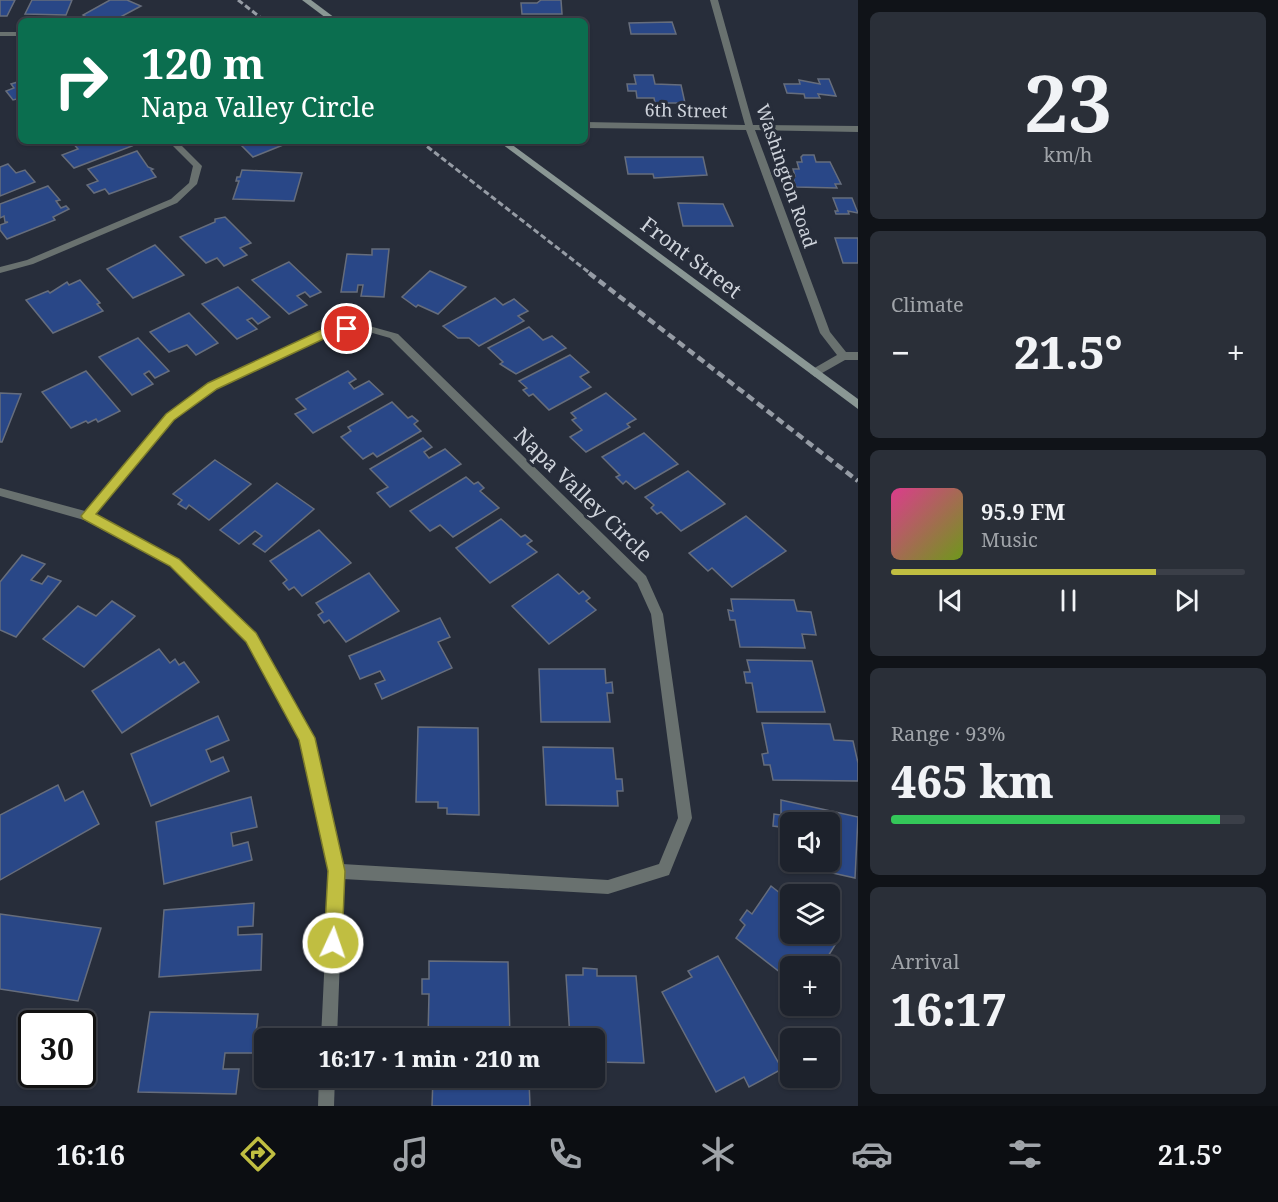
<!DOCTYPE html>
<html lang="en">
<head>
<meta charset="utf-8">
<style>
  body { margin:0; font-family:"Noto Serif",serif; background:#2a2f38; color:#f1f3f6; height:100vh; display:flex; flex-direction:column; font-size:22px; white-space:nowrap }
  * { box-sizing:border-box; margin:0 }
  p { font-size:20px; color:#a0a4a9 }
  .icon { flex:none; width:33px; height:33px; fill:none; stroke:currentColor; stroke-width:2; stroke-linecap:round; stroke-linejoin:round }
  .map { position:relative; flex:1; overflow:hidden }
  .sheet { display:flex; flex-direction:column; gap:12px; padding:12px; background:#101318; width:420px }
  .sheet>* { flex:none }
  .guide { position:absolute; left:18px; top:18px; width:570px; height:126px; border-radius:9px; box-shadow:0 2px 4px #0004,0 0 0 2px #3b3f48; background:#0b6e4f; color:#fff; overflow:hidden }
  .fabs { position:absolute; left:780px; top:812px; display:grid; gap:12px }
  .fabs a { display:grid; place-items:center; width:60px; height:60px; border-radius:9px; background:#1d222c; box-shadow:0 2px 4px #0004,0 0 0 2px #3b3f48; font-size:30px }
  .speed { position:absolute; left:18px; top:1010px; display:flex; gap:12px; font-size:30px; font-weight:700; text-align:center }
  .speed>* { display:grid; place-content:center; width:78px; height:78px; border-radius:50%; background:#1d222c; box-shadow:0 2px 4px #0004,0 0 0 2px #3b3f48; line-height:1 }
  .speed .limit { border:3px solid #111; border-radius:9px; background:#fff; color:#111 }
  .pin { position:absolute; display:grid; place-items:center; width:51px; height:51px; color:#fff; margin:-26px; border:3px solid #fff; border-radius:50%; box-shadow:0 2px 6px #0007 }
  .me { position:absolute; width:66px; margin:-33px; rotate:3deg; stroke-linejoin:round; filter:drop-shadow(0 0 4px #0008) }
  .turn { display:flex; align-items:center; gap:21px; height:126px; padding:0 24px; font-size:27px }
  .turn .icon { width:78px; height:78px; stroke-width:2.5 }
  .turn b { display:block; font-size:42px; line-height:51px }
  .big { font-size:45px; font-weight:800; line-height:1.1 }
  .sheet .card { flex:1; display:flex; flex-direction:column; justify-content:center; gap:9px; min-width:0; padding:0 21px; border-radius:9px; background:#2a2f38 }
  .sheet .dial { align-items:center; gap:0 }
  .dial b { font-size:78px; line-height:1 }
  .song { display:flex; align-items:center; gap:18px }
  .cover { width:72px; height:72px; border-radius:9px; background:linear-gradient(135deg,hsl(330 70% 55%),hsl(80 70% 35%)) }
  .played { height:6px; border-radius:3px; background:linear-gradient(90deg,#c0be41 75%,#3b3f48 75%) }
  .keys { display:flex; justify-content:space-around; direction:ltr }
  .heat { display:flex; justify-content:space-between; align-items:center; font-size:33px; direction:ltr }
  .charge { height:9px; border-radius:4px; background:linear-gradient(90deg,#34c759 93%,#3b3f48 0) }
  .trip { position:absolute; left:254px; top:1028px; width:351px; height:60px; border-radius:9px; background:#1d222c; box-shadow:0 2px 4px #0004,0 0 0 2px #3b3f48; font-weight:800; line-height:60px; text-align:center }
  .tab-bar { display:flex; height:96px; justify-content:space-around; align-items:center; background:#0c0e12; color:#a0a4a9 }
  .tab-bar .icon { width:42px; height:42px }
  .tab-bar .current { color:#c0be41 }
  .tab-bar b { font-size:27px; color:#f1f3f6 }
  main { display:flex; flex:1; min-height:0 }
  .map>svg:first-child { display:block }
  .building { fill:#294787; stroke:#666d7c; stroke-width:1.5; fill-rule:evenodd }
  .lines { fill:none; stroke-linecap:round; stroke-linejoin:round }
  .street { fill:#69716f; fill-rule:evenodd }
  .secondary { fill:#8a9794; fill-rule:evenodd }
  .rail-far1 { stroke:#969ca5; stroke-width:3; stroke-dasharray:6 3; stroke-linecap:butt }
  .rail { stroke:#969ca5; stroke-width:4.5; stroke-dasharray:8 4.5; stroke-linecap:butt }
  .route { fill:#c0be41; stroke:#7d7c2a; stroke-width:1.5 }
  .labels { text-anchor:middle; stroke-width:6; stroke-linejoin:round; paint-order:stroke }
  .far-street-label { font-size:18px; fill:#ced3db; stroke:#272d3a }
  .street-label { font-size:21px; fill:#ced3db; stroke:#272d3a }
</style>
</head>
<body>
<main>
<div class="map">
<svg width="858" height="1106" viewBox="0 0 858 1106">
  <rect width="100%" height="100%" fill="#272d3a"/>
  <g class="building">
    <polygon points="0,0 15,0 7,16 0,16"/>
    <polygon points="32,0 72,0 66,15 25,14"/>
    <polygon points="110,0 127,0 141,6 113,21 93,21 83,15"/>
    <polygon points="541,0 561,0 562,14 522,14 521,3 537,3"/>
    <polygon points="672,22 676,34 631,34 629,23"/>
    <polygon points="634,75 653,75 655,84 681,85 685,103 655,103 654,98 637,98 636,91 628,91 627,84 636,84"/>
    <polygon points="818,79 829,79 836,96 818,94 820,98 805,98 804,94 787,93 784,84 800,84 799,80 820,84"/>
    <polygon points="21,81 21,98 13,100 6,91 14,88 11,84"/>
    <polygon points="71,141 127,141 132,146 74,168 62,155 78,149"/>
    <polygon points="237,141 293,141 253,157"/>
    <polygon points="137,151 148,167 153,169 151,170 156,177 109,194 105,189 94,193 87,185 98,181 88,169"/>
    <polygon points="803,155 814,155 816,162 830,162 841,184 835,184 837,188 796,187 792,175 795,176 793,169 799,169 797,162 802,162 801,157"/>
    <polygon points="625,157 703,157 707,175 654,178 653,174 628,174"/>
    <polygon points="8,164 16,173 25,170 35,182 0,196 0,167"/>
    <polygon points="242,170 302,173 294,201 233,199 239,181 236,181 237,177 240,177"/>
    <polygon points="48,186 60,200 56,201 61,208 66,206 69,209 53,217 55,220 7,239 0,230 0,225 8,222 5,222 4,216 0,218 0,204"/>
    <polygon points="833,198 852,198 858,213 848,211 849,214 836,214 835,211 838,211"/>
    <polygon points="678,203 723,204 733,226 683,226"/>
    <polygon points="225,217 251,243 240,248 247,255 224,266 217,258 206,263 180,237 215,222 215,219"/>
    <polygon points="835,238 858,238 858,263 843,263"/>
    <polygon points="155,245 184,275 133,298 107,269"/>
    <polygon points="372,249 389,249 384,297 361,296 363,285 358,285 357,292 341,292 347,254 372,255"/>
    <polygon points="289,262 321,292 310,297 305,292 297,296 307,305 289,314 252,280"/>
    <polygon points="430,271 466,287 438,314 418,305 416,307 402,297"/>
    <polygon points="80,280 100,303 97,304 103,311 53,333 26,300 48,291 50,293 67,282 69,285"/>
    <polygon points="238,287 270,317 258,324 252,318 247,320 257,329 237,339 202,304"/>
    <polygon points="495,298 503,305 514,299 528,311 518,316 524,321 479,346 469,338 458,338 443,326"/>
    <polygon points="189,313 218,343 196,355 187,345 169,352 150,332"/>
    <polygon points="529,327 543,340 552,336 566,348 516,374 500,364 503,362 488,348"/>
    <polygon points="138,338 169,371 155,378 149,371 144,374 153,384 132,395 99,357"/>
    <polygon points="570,355 589,372 580,377 591,387 549,410 533,394 529,396 523,390 527,388 519,381"/>
    <polygon points="86,371 120,411 98,422 96,419 88,423 86,421 71,428 42,392"/>
    <polygon points="348,371 356,379 349,383 354,389 369,381 383,394 313,433 295,414 306,409 296,399"/>
    <polygon points="0,393 21,394 2,442 0,442"/>
    <polygon points="606,393 636,419 627,424 630,427 586,452 570,437 582,430 572,420 576,418 571,413"/>
    <polygon points="392,402 408,418 412,416 418,421 414,424 421,431 377,457 373,453 363,459 341,437 351,431 348,427"/>
    <polygon points="644,433 678,464 635,489 626,481 623,484 616,477 620,475 602,457"/>
    <polygon points="423,438 432,447 424,452 429,458 445,449 461,464 390,507 377,493 388,487 370,469"/>
    <polygon points="215,460 251,484 209,520 189,505 186,509 178,504 182,500 173,494"/>
    <polygon points="688,471 725,504 681,531 661,512 657,514 651,508 654,505 645,497"/>
    <polygon points="466,477 474,484 478,482 484,488 480,491 499,508 453,537 440,525 430,531 410,511"/>
    <polygon points="277,483 314,509 265,552 253,544 262,536 255,531 239,544 220,530"/>
    <polygon points="746,516 786,551 732,587 712,568 708,571 689,553"/>
    <polygon points="501,519 521,537 525,535 532,541 527,544 537,552 490,583 456,548"/>
    <polygon points="319,530 351,563 302,596 294,587 289,590 283,583 287,580 270,561"/>
    <polygon points="22,555 45,564 31,580 42,584 48,576 61,581 16,637 0,630 0,582"/>
    <polygon points="369,573 399,611 346,642 329,620 324,623 318,615 323,612 316,603"/>
    <polygon points="558,574 579,594 583,591 590,598 586,601 596,610 549,644 512,606"/>
    <polygon points="731,599 794,600 797,611 811,612 816,635 802,634 805,648 740,647 735,620 730,620 728,610 733,611"/>
    <polygon points="112,601 135,616 84,667 43,639 78,606 96,616"/>
    <polygon points="440,618 450,637 438,642 452,668 382,699 375,684 385,680 380,671 360,679 349,656"/>
    <polygon points="159,649 170,663 175,659 179,665 184,662 199,682 122,733 92,691"/>
    <polygon points="747,660 812,661 825,712 757,712 752,683 746,683 744,672 750,672"/>
    <polygon points="539,669 605,669 606,683 612,682 613,693 607,693 610,722 541,722"/>
    <polygon points="218,716 229,740 206,750 211,762 223,757 229,771 151,806 131,754"/>
    <polygon points="762,723 830,724 834,740 853,741 858,763 858,781 773,780 770,765 764,765 762,754 768,753"/>
    <polygon points="418,727 478,728 479,815 447,814 447,808 438,808 438,802 416,802"/>
    <polygon points="543,747 613,748 616,779 622,779 623,791 617,791 618,806 546,805"/>
    <polygon points="58,785 65,801 83,791 99,824 0,880 0,815"/>
    <polygon points="251,797 257,827 231,833 233,846 248,842 252,860 164,884 156,822"/>
    <path d="M781,800L858,817L855,878L779,861L780,827L773,826L774,814L781,815ZM790,822H830V861H790Z"/>
    <polygon points="771,886 790,901 790,933 830,933 830,930 840,937 822,966 790,966 790,980 736,938 745,925 740,920 747,910 752,914"/>
    <polygon points="254,903 253,926 238,927 238,935 262,934 261,970 159,977 164,910"/>
    <polygon points="0,914 101,928 78,1001 0,989"/>
    <polygon points="718,956 782,1069 749,1087 744,1077 716,1092 662,992 692,977 688,971"/>
    <polygon points="429,961 508,962 510,1038 428,1036 429,994 422,994 422,979 429,979"/>
    <polygon points="583,968 597,969 597,976 636,976 644,1063 594,1062 594,1038 570,1038 566,975 583,975"/>
    <polygon points="150,1012 258,1014 254,1053 225,1053 223,1069 239,1069 236,1094 138,1092"/>
    <polygon points="433,1078 529,1080 530,1106 432,1106"/>
  </g>
  <g class="lines">
    <g class="street">
      <polygon points="710,0 718,0 753,125 858,126 858,132 755,130 830,332 846,352 858,352 858,360 845,360 815,377 810,373 811,370 837,355 820,333 746,130 585,128 585,122 745,125"/>
      <rect x="0" y="32" width="21" height="4"/>
      <polygon points="168,141 177,141 202,166 197,184 177,203 33,264 0,273 0,267 27,260 171,199 189,183 193,166"/>
      <path d="M362,324L398,334L646,576L663,614L692,818L669,875L608,894L343,879L337,1038H321L329,871L300,739L247,642L170,566L84,520L0,496V488L85,511L166,414L209,383L328,328ZM362,330L390,338L637,583L651,614L678,818L659,864L608,880L342,864L314,738L255,634L178,560L95,515L174,420L217,389L334,333Z"/>
      <polygon points="319,1077 335,1077 334,1106 318,1106"/>
    </g>
    <g class="secondary">
      <polygon points="302,0 311,0 339,21 330,21"/>
      <polygon points="498,141 507,141 858,399 858,409"/>
    </g>
    <g class="rail-far1">
      <polyline points="238,0 265,21"/>
      <polyline points="420,141 591,274"/>
    </g>
    <polyline class="rail" points="589,273 858,481"/>
  </g>
  <polygon class="route" points="347,325 351,326 351,331 334,334 217,389 174,420 96,514 179,559 256,633 315,738 345,871 342,943 339,949 333,951 327,949 324,943 328,871 299,740 246,642 170,566 83,519 81,516 166,414 208,383 328,327"/>
  <g class="labels">
    <g class="far-street-label">
      <text transform="translate(686 111) rotate(1)" y="6">6th Street</text>
      <text transform="translate(786 176) rotate(71)" y="6">Washington Road</text>
    </g>
    <g class="street-label">
      <text transform="translate(691 258) rotate(37)" y="7">Front Street</text>
      <text transform="translate(583 495) rotate(44)" y="7">Napa Valley Circle</text>
    </g>
  </g>
</svg>
<div class="fabs">
<a><svg class="icon" aria-label="sound" viewBox="0 0 24 24"><path d="M4 9h4l5-4v14l-5-4H4zM17 9q2 3 0 6"/></svg></a>
<a><svg class="icon" aria-label="layers" viewBox="0 0 24 24"><path d="M12 4l9 5-9 5-9-5zM3 14l9 5 9-5"/></svg></a>
<a>+</a>
<a>−</a>
</div>
<div class="speed"><div class="limit">30</div></div>
<div class="pin" style="left:347px;top:329px;background:#d93025"><svg class="icon" aria-label="arrive" viewBox="0 0 24 24"><path d="M6 21V4h12l-3 4 3 4H6"/></svg></div>
<svg class="me" style="left:333px;top:943px" viewBox="-20 -20 40 40"><circle r="17" fill="#c0be41" stroke="#fff" stroke-width="3"/><path d="M0-11L8 9 0 5-8 9z" fill="#fff"/></svg>
<div class="trip">16:17 · 1 min · 210 m</div>
<div class="guide">
<div class="turn"><svg class="icon" aria-label="right" viewBox="0 0 24 24"><path d="M7 20v-9h11M14 6l5 5-5 5"/></svg><div><b>120 m</b>Napa Valley Circle</div></div>
</div>
</div>
<section class="sheet">
<div class="card dial"><b>23</b><p>km/h</p></div>
<div class="card"><p>Climate</p>
<div class="heat"><a>−</a><b class="big">21.5°</b><a>+</a></div>
</div>
<div class="card">
<div class="song"><i class="cover"></i><div><b>95.9 FM</b><p>Music</p></div></div>
<div class="played"></div>
<div class="keys"><svg class="icon" aria-label="previous" viewBox="0 0 24 24"><path d="M18 5L8 12l10 7zM5 5v14"/></svg><svg class="icon" aria-label="pause" viewBox="0 0 24 24"><path d="M8 5v14M16 5v14"/></svg><svg class="icon" aria-label="next" viewBox="0 0 24 24"><path d="M6 5l10 7-10 7zM19 5v14"/></svg></div>
</div>
<div class="card"><p>Range · 93%</p><b class="big">465 km</b><div class="charge"></div></div>
<div class="card"><p>Arrival</p><b class="big">16:17</b></div>
</section>
</main>
<nav class="tab-bar">
<b>16:16</b>
<svg class="icon current" aria-label="directions" viewBox="0 0 24 24"><path d="M12 3l9 9-9 9-9-9zM9 14v-3h6M13 9l2 2-2 2"/></svg>
<svg class="icon" aria-label="music" viewBox="0 0 24 24"><path d="M9 18V5l10-2v13"/><circle cx="6" cy="18" r="3"/><circle cx="16" cy="16" r="3"/></svg>
<svg class="icon" aria-label="phone" viewBox="0 0 24 24"><path d="M5 4h4l2 5-3 2q2 4 5 5l2-3 5 2v4C11 20 4 13 5 4z"/></svg>
<svg class="icon" aria-label="climate" viewBox="0 0 24 24"><path d="M12 3v18M4 7l16 10M4 17L20 7"/></svg>
<svg class="icon" aria-label="car" viewBox="0 0 24 24"><path d="M5 17H2v-5l4-1 3-4h7l3 4 3 1v5h-3M9 17h6M6 11h13"/><circle cx="7" cy="17" r="2"/><circle cx="17" cy="17" r="2"/></svg>
<svg class="icon" aria-label="filters" viewBox="0 0 24 24"><path d="M4 7h16M4 17h16"/><circle cx="9" cy="7" r="2"/><circle cx="15" cy="17" r="2"/></svg>
<b>21.5°</b>
</nav>
</body>
</html>
